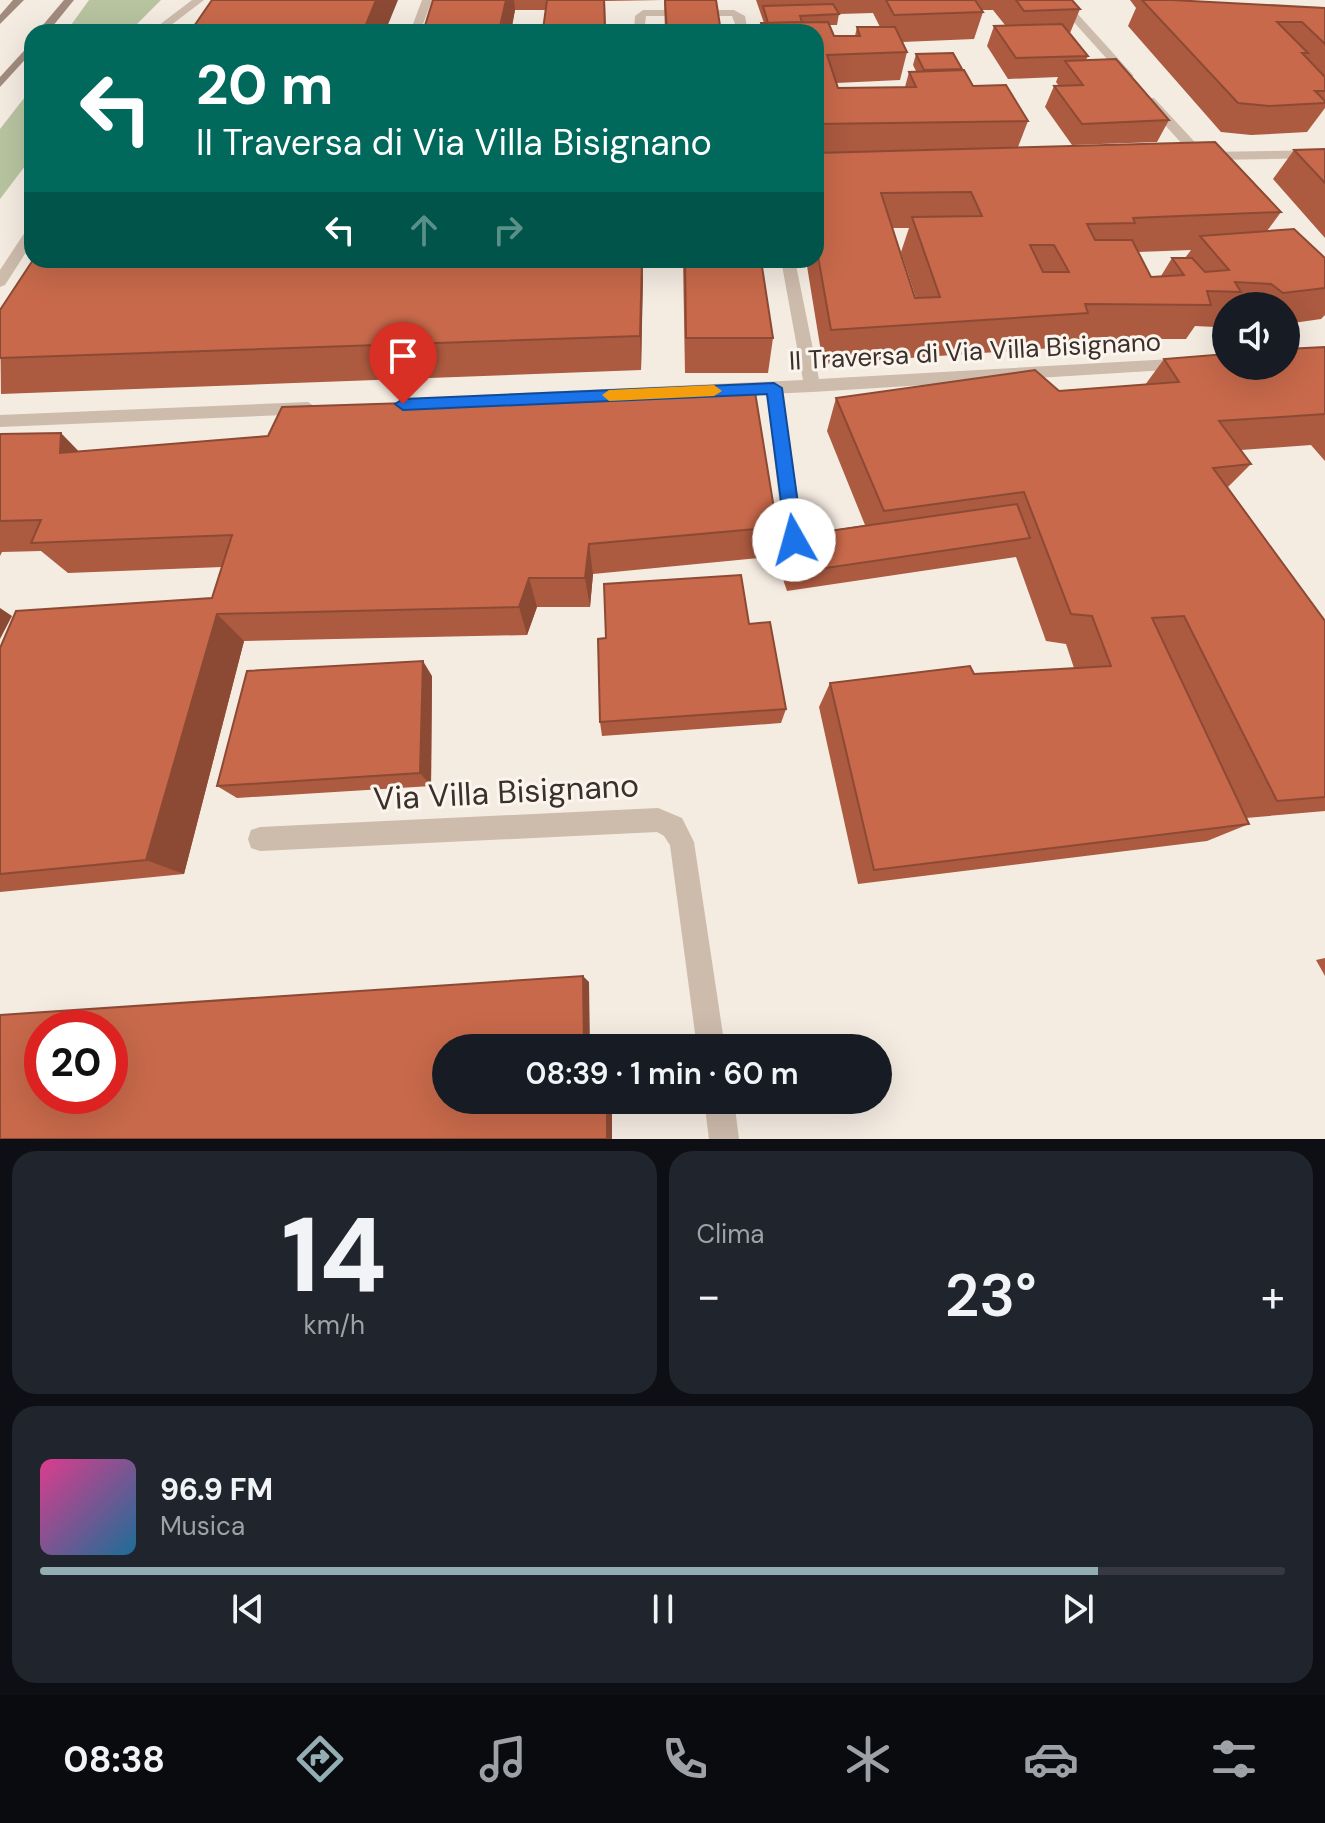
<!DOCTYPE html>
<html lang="it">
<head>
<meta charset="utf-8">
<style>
  body { margin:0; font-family:"DM Sans",sans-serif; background:#20242c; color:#f1f3f6; height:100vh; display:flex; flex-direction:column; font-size:30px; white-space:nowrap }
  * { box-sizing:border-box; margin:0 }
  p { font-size:26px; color:#9ea1a6 }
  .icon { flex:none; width:44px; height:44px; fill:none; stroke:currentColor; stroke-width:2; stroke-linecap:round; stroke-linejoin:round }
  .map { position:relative; height:1139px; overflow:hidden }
  .drawer { display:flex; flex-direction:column; gap:12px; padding:12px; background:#0d0f14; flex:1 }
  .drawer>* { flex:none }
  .top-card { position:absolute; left:24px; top:24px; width:800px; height:244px; border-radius:24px; box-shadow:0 8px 32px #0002; background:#00695c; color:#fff; overflow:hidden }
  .tools { position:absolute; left:1212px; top:292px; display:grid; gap:16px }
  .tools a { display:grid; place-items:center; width:88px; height:88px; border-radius:50%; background:#171b24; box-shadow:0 8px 32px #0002; font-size:40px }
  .speed { position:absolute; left:24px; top:1010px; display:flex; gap:16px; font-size:40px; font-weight:700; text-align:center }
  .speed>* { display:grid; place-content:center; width:104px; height:104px; border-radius:50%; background:#171b24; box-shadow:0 8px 32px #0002; line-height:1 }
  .speed .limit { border:12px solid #d22; background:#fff; color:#111 }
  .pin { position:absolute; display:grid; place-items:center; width:68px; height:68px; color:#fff; margin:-82px -34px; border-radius:50% 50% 50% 0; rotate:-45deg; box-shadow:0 0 8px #0007 }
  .pin .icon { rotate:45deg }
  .me { position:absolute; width:88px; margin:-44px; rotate:353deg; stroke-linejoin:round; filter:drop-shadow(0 0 6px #0008) }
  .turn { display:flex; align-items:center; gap:28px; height:168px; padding:0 40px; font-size:36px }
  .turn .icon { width:104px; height:104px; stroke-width:2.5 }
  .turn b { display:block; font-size:56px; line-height:68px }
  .lanes { display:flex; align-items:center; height:76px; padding:0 40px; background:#0003; justify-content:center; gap:40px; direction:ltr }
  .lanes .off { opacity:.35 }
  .big { font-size:60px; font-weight:600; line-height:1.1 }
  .drawer .card { flex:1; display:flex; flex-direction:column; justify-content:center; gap:12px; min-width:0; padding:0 28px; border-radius:24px; background:#20242c }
  .drawer .dial { align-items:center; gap:0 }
  .dial b { font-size:104px; line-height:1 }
  .song { display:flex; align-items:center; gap:24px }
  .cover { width:96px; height:96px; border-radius:12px; background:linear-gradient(135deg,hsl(330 70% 55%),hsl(200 70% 35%)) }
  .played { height:8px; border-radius:4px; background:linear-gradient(90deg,#92aeb2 85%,#363941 85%) }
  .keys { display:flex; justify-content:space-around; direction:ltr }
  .heat { display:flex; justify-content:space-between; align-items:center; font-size:44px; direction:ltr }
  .drawer .tiles { flex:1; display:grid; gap:12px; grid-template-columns:1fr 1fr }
  .card:last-child { grid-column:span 2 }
  .trip { position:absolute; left:432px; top:1034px; width:460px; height:80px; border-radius:40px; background:#171b24; box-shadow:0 8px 32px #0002; font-weight:600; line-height:80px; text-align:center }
  .tabs { display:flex; height:128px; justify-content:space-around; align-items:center; background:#090b0e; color:#9ea1a6 }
  .tabs .icon { width:56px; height:56px }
  .tabs .selected { color:#92aeb2 }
  .tabs b { font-size:36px; color:#f1f3f6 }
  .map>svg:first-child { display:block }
  .green { fill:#b8c4a0 }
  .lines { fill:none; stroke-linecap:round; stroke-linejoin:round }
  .service { fill:#cdbbac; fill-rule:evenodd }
  .minor { fill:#cdbbac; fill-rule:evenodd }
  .secondary { fill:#a18a7d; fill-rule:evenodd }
  .wall { fill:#ac5a40; fill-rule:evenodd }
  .shaded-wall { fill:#8c4a34 }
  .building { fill:#c8694b; stroke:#8c4a34; stroke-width:2; fill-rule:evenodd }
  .route { fill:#1a73e8; stroke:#114b97; stroke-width:2 }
  .slow { fill:#f59e0b }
  .labels { text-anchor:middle; stroke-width:6; stroke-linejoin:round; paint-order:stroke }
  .street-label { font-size:26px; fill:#3b302b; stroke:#fbf5ee }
  .near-street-label { font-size:32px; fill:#3b302b; stroke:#fbf5ee }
</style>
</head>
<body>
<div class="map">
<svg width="1325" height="1139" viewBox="0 0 1325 1139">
  <rect width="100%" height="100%" fill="#f4ebe1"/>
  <g class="green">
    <polygon points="89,0 161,0 129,32 66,32"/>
    <polygon points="32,88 32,157 0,199 0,129"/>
  </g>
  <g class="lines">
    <g class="service">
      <polygon points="774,382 782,388 804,540 801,546 787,546 784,540 766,388"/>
      <polygon points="658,808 682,818 694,842 725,1048 697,1048 670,845 664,836 657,832 260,851 251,848 248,839 251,830 260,827"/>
      <polygon points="704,1100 734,1100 739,1139 709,1139"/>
    </g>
    <g class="minor">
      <polygon points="192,0 204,0 162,32 150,32"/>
      <polygon points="422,0 432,0 420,32 410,32"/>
      <polygon points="1054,0 1065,0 1133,75 1133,79 1125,79"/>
      <polygon points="643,10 734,10 745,16 748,32 738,32 732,16 646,16 644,32 634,32 635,16"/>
      <polygon points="1146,98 1154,98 1204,152 1325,150 1325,158 1211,160 1212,166 1202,166 1146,104"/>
      <polygon points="32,228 32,243 5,285 0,287 0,270 27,229"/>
      <polygon points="781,260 795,260 819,379 1226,356 1226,366 1232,366 812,392 476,407 467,401 476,395 803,380"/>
      <polygon points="308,402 317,408 308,414 0,427 0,415"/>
    </g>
    <g class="secondary">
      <polygon points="13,0 24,0 0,24 0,15"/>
      <polygon points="64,0 74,0 48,32 37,32"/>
      <polygon points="32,42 32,52 0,87 0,77"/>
    </g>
  </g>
  <g class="wall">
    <path d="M433,0H662L605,1L606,32H423ZM515,10H546L543,30H511Z"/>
    <polygon points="664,0 730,0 716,0 721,32 665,32"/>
    <path d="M756,0H1072L1080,9L1070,33L1088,56L1086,60L1169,120L1157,142L1072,145L1045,107L1054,86H1059L1056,82L1058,77L1008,79L987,46L994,26L1005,25L993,10H982L983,12L974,39L902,42L907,52L900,80L836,83L838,88L905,87L909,72L916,71L913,65L916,54L962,69V70L973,86L1028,121L1018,147L1281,212L1267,231L1325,258V315L1321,319L1286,324V306H1226V318H1221L1215,327L1195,326L1186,339H1073L1068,347L823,364L806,260H816V32H760L761,23H764ZM873,13L880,27H857L855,36H834L829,25H837L839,14ZM892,228H909L901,252L916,298H915ZM1191,250L1185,258H1172L1161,276L1151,277L1138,252Z"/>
    <polygon points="1130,0 1191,0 1190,1 1325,8 1325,108 1307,132 1251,135 1221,132 1128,26 1136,8"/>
    <polygon points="1325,149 1325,238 1273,179 1294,150"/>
    <polygon points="33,260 643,260 641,370 1,394 0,310"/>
    <polygon points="683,260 761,260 773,338 768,373 685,373"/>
    <polygon points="1325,347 1325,461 1311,445 1241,450 1251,464 1228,487 1325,621 1325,811 1246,818 1249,824 1207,841 858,884 819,707 830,683 1074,668 1066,644 1046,641 1016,557 787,591 775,556 780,538 865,525 827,431 836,398 1059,391 1145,385 1164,359"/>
    <polygon points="0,434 79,452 777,527 770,557 593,574 590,607 537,607 527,635 244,641 184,874 0,892 0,648 212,598 222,567 68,573 41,551 2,552 0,556"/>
    <polygon points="749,624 786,709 781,723 602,736 600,722 606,638"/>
    <polygon points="432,676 431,786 237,798 217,786"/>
    <polygon points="1325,958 1325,976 1316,960"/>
  </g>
  <g class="shaded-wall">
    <polygon points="376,0 398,0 385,32 363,32"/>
    <polygon points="506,0 514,0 515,10 511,32 500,32"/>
    <polygon points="642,260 643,280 641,370 640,336"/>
    <polygon points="61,433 93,466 60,453"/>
    <polygon points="589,544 593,574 590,607 585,578"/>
    <polygon points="529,578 537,607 527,635 519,607"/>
    <polygon points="0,608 12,616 0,639"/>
    <polygon points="217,614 244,641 184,874 146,860"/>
    <polygon points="423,661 432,676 431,786 420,773"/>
    <polygon points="583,976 589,982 590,1048 584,1048"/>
    <rect x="607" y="1100" width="5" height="39"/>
  </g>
  <g class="building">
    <polygon points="212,0 376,0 363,32 190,32"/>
    <polygon points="433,0 506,0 499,31 543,30 547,0 604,0 605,32 423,32"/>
    <polygon points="665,0 716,0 721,32 667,32"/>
    <polygon points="886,0 975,0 983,12 894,15"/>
    <polygon points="1016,0 1072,0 1080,9 1024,11"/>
    <polygon points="1142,0 1172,0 1325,8 1325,44 1302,22 1277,22 1308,53 1302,53 1325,77 1325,91 1315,91 1325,101 1325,103 1269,106 1238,103"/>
    <polygon points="833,4 839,14 800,16 802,22 768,23 763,6"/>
    <polygon points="828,22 834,36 860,36 857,27 895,27 907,52 827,55 838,88 916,87 909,72 964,70 973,86 1006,85 1028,121 816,124 816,32 763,32 761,23"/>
    <polygon points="1062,24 1088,56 1016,58 994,26"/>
    <polygon points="953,53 962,69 924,70 916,54"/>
    <polygon points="1116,59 1169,120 1082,124 1054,86 1083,85 1065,61"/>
    <path d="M1215,142L1281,212L1133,218L1135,223L1087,224L1095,240H1132L1151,277L1184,275L1172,258H1192L1205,272L1229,270L1200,236L1294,229L1325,258V288L1283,293L1271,284L1235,282L1241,292L1207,291L1211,305L1085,304L1088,313L831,330L816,245V153ZM971,192L982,216L912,217L940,297L915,298L881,193ZM1030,245H1054L1069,272H1043Z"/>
    <polygon points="1325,149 1325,183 1294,150"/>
    <polygon points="33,260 642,260 640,336 0,358 0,310"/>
    <polygon points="685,260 761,260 773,338 686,338"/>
    <polygon points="1325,347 1325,414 1219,421 1251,464 1213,468 1325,621 1325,797 1277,801 1184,616 1152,618 1249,824 874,870 830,683 970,666 974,674 1111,666 1092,616 1071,614 1024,492 884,511 836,398 1035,370 1059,391 1179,382 1164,359 1226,354 1226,366 1286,366 1286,349"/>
    <polygon points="755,392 777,527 589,544 585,578 529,578 519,607 217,614 146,860 0,874 0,648 16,611 212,598 232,535 31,543 41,520 0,521 0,434 61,433 60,453 268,436 282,407"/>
    <polygon points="1017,504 1030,538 792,573 780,538"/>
    <polygon points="741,575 749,624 770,622 786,709 600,722 598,639 606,638 604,584"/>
    <polygon points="423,661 420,773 217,786 247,671"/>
    <path d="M583,976L584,1048H446V1100H607V1139H0V1015ZM42,1028H110V1096H42Z"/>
  </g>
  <polygon class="route" points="774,383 782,388 803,540 794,548 786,540 767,394 403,410 395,404 403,399"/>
  <polygon class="slow" points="714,385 722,391 714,396 609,401 602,395 609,390"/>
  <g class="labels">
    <g class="street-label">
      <text transform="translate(975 351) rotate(-3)" y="9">II Traversa di Via Villa Bisignano</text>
    </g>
    <g class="near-street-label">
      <text transform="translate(506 792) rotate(-3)" y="11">Via Villa Bisignano</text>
    </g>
  </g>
</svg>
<div class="tools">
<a><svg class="icon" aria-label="sound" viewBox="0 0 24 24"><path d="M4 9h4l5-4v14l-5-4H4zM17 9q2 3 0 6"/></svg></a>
</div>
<div class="speed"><div class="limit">20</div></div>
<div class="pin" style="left:403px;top:404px;background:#d93025"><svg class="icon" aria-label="arrive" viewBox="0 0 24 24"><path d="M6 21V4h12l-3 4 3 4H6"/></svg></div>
<svg class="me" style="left:794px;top:540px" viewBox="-20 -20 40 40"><circle r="19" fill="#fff"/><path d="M0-13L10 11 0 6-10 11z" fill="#1a73e8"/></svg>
<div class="trip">08:39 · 1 min · 60 m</div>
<div class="top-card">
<div class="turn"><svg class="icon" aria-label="left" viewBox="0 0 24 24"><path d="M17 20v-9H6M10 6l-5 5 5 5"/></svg><div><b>20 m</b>II Traversa di Via Villa Bisignano</div></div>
<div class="lanes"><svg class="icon" aria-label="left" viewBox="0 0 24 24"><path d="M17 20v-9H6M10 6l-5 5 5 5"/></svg><svg class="icon off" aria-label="ahead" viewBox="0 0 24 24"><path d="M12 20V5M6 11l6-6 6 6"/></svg><svg class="icon off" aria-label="right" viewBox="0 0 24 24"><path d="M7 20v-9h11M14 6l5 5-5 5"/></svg></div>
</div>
</div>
<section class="drawer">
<div class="tiles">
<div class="card dial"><b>14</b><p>km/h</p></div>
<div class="card"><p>Clima</p>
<div class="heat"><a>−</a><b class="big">23°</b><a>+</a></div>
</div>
<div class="card">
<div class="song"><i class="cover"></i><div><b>96.9 FM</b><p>Musica</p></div></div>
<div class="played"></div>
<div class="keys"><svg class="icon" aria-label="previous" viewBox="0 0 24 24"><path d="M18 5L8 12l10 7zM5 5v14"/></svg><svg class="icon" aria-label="pause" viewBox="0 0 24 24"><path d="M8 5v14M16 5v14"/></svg><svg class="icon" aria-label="next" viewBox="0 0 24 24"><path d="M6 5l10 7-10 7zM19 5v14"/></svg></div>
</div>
</div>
</section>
<nav class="tabs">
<b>08:38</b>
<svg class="icon selected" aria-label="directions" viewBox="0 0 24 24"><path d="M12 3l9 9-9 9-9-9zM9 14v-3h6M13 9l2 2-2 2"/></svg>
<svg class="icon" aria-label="music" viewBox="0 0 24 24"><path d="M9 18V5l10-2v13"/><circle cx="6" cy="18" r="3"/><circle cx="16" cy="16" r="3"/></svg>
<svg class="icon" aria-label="phone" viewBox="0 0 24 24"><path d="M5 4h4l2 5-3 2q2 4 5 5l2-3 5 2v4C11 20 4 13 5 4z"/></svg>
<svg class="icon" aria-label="climate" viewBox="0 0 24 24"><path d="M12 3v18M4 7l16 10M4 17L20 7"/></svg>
<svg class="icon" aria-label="car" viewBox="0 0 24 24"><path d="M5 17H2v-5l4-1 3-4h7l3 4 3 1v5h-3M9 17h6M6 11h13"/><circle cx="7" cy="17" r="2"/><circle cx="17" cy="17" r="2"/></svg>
<svg class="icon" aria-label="filters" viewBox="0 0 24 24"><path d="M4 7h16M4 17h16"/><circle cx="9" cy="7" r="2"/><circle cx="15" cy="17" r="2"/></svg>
</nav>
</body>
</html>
